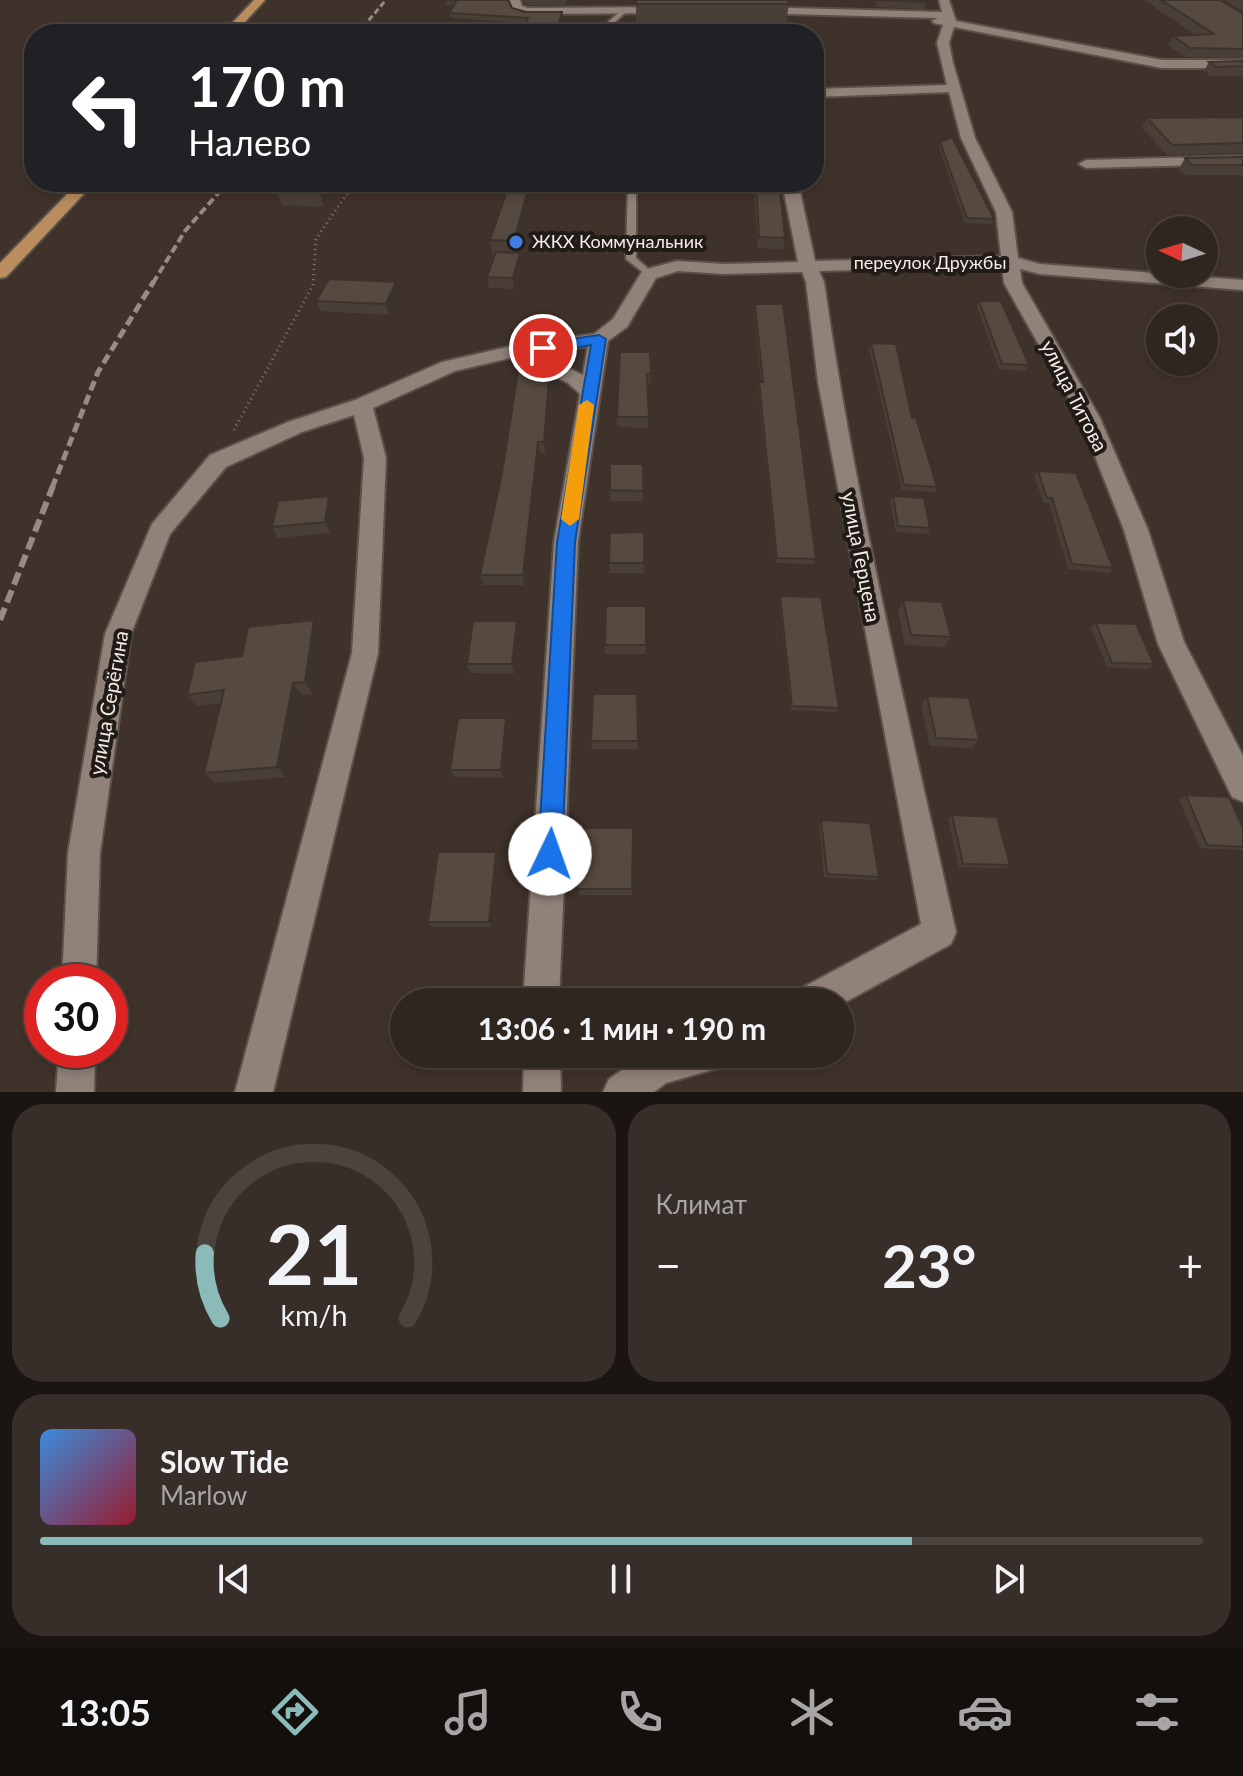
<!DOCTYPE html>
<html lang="ru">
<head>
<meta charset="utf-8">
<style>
  body { margin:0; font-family:Lato,sans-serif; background:#372e29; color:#f1f3f6; height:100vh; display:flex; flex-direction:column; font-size:30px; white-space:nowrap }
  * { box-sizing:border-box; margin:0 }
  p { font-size:26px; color:#a7a5a5 }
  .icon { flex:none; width:44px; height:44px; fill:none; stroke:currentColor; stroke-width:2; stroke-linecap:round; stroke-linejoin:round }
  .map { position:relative; height:1092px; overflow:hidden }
  .panel { display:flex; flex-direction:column; gap:12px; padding:12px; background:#1a1512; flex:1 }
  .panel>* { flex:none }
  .hud { position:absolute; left:24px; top:24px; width:800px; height:168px; border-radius:32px; box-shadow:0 4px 12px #0003,0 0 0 2px #4a433e; background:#202124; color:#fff; overflow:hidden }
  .needle { width:52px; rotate:274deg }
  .fabs { position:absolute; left:1146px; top:216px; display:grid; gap:16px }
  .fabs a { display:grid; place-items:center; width:72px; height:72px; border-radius:50%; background:#2f2620; box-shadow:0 4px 12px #0003,0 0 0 2px #4a433e; font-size:40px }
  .speed { position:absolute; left:24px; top:964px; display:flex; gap:16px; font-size:40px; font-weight:700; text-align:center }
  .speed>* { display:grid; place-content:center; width:104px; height:104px; border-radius:50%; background:#2f2620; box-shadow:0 4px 12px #0003,0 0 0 2px #4a433e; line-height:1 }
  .speed .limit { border:12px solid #d22; background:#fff; color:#111 }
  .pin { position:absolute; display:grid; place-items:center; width:68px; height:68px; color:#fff; margin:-34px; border:4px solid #fff; border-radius:50%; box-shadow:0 2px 8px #0007 }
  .me { position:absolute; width:88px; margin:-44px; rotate:3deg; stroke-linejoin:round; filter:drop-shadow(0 0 6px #0008) }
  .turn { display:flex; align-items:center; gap:28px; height:168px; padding:0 32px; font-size:36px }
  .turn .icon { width:104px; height:104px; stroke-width:2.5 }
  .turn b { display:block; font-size:56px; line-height:68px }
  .big { font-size:60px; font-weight:700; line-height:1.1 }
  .panel .card { flex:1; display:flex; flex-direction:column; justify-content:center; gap:12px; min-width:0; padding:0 28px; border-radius:32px; background:#372e29 }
  .panel .dial { align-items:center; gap:0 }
  .dial svg { height:208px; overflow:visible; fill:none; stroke:#4a433e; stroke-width:7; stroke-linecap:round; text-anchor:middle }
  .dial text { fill:#f1f3f6; stroke:none }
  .song { display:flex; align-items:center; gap:24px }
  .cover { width:96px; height:96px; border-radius:12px; background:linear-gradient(135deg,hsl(210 70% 55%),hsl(350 70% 35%)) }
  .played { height:8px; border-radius:4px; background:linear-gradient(90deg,#8bbbb9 75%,#4a433e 75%) }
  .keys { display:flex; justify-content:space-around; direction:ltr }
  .heat { display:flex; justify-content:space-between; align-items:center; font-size:44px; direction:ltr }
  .panel .tiles { flex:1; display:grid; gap:12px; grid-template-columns:1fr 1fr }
  .card:last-child { grid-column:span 2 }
  .trip { position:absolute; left:390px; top:988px; width:464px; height:80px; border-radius:40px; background:#2f2620; box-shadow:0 4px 12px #0003,0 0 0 2px #4a433e; font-weight:700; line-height:80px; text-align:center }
  .tab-bar { display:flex; height:128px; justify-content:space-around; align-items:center; background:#130f0d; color:#a7a5a5 }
  .tab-bar .icon { width:56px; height:56px }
  .tab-bar .current { color:#8bbbb9 }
  .tab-bar b { font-size:36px; color:#f1f3f6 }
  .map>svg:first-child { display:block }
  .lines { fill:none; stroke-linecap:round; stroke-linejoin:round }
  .lane-casing { stroke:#5b514a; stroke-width:4 }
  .street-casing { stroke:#5b514a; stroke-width:4 }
  .primary-casing { stroke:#5b514a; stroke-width:4 }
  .path-far1 { stroke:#827770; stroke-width:2; stroke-dasharray:1 3; stroke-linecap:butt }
  .path { stroke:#827770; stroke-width:3; stroke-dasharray:1 4; stroke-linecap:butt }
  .lane { fill:#918279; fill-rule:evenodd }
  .street { fill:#918279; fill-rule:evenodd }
  .primary { fill:#b98d5e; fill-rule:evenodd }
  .rail-far3 { stroke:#978c85; stroke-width:3; stroke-dasharray:6 3; stroke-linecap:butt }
  .rail-far2 { stroke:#978c85; stroke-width:4; stroke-dasharray:8 4; stroke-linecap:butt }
  .rail-far1 { stroke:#978c85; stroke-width:5; stroke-dasharray:10 5; stroke-linecap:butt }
  .rail { stroke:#978c85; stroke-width:6; stroke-dasharray:13 6; stroke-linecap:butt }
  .wall { fill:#4a3f37 }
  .shaded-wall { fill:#3c332d }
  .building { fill:#564940; stroke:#3c332d; stroke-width:2 }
  .route { fill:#1a73e8; stroke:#114b97; stroke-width:2 }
  .slow { fill:#f59e0b }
  .shop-dot { fill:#3f7fe0; stroke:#211b18; stroke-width:3 }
  .labels { text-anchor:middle; stroke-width:8; stroke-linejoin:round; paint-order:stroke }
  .far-poi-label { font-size:18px; fill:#f5ece7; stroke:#211b18; text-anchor:start }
  .far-street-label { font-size:18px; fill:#f5ece7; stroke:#211b18 }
  .street-label { font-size:20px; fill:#f5ece7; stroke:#211b18 }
</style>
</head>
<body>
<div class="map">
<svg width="1243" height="1092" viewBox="0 0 1243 1092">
  <rect width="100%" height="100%" fill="#3f322a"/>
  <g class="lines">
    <g class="lane-casing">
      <g id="lane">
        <polygon points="622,10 627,11 615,22 613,34 607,34 609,21"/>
        <polygon points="628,182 636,182 636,258 654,274 649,277 626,259"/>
      </g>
    </g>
    <g class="street-casing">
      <g id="street">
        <polygon points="510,0 520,0 522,6 528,8 667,7 672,10 667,13 527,14 513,10"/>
        <path d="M939,0H949L956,21L1162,60H1243V68H1162L954,27L949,43L953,63L975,138L1012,212L1018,258L1040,264L1243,280V290L1040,274L1020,269L1022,283L1100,418L1148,530L1184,642L1243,756V802L1232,797L1158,644L1124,530L1080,418L1004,283L1002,266L819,271L824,282C855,501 908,716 956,932L951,944L840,1005V1002H792L798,990L921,924L818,382L806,282L802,272L724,274L678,271L656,278L627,327L608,341L578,542L559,1002H523L554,542L580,394L568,383L514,357L455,371L373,408L386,458L378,653L273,1092H235L352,653L364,458L354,415L302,432L226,467L170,534L131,634L100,853L96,982H62L68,853L105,634L152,524L210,455L288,422L355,400L442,362L516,345L594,334L613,319L643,270L677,261L724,264L798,262L782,182H798L815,261L1001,256L996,212L961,138L949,92L814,97V89L947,85L937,43L943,25L934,23L932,21L937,18L756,13L751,10L756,7L942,12ZM588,346L583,375L538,354Z"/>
        <polygon points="1243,156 1243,164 1086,168 1079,164 1086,160"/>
        <polygon points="59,1050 95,1050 94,1092 56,1092"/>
        <polygon points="524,1054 560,1054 561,1092 523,1092"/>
        <polygon points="645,1054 727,1054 722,1067 666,1083 654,1092 603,1092 609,1079"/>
      </g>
    </g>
    <g class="primary-casing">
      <g id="primary">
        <polygon points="254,0 265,0 234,34 222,34"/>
        <polygon points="79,182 95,182 6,277 0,278 0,263"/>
      </g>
    </g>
    <polyline class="path-far1" points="502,34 512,30 517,21"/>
    <polyline class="path" points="234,430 313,285 316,239 355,182"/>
    <use href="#lane" class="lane"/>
    <use href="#street" class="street"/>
    <use href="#primary" class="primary"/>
    <polyline class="rail-far3" points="357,34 386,0"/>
    <polyline class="rail-far2" points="153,283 185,231 228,182"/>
    <polyline class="rail-far1" points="52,488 98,372 154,281"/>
    <polyline class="rail" points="0,620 53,486"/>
  </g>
  <g class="wall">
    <polygon points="446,0 508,0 512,8 526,12 562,12 563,17 557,34 522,34 526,23 450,18 449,13 454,5 446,5"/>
    <polygon points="523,0 567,0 566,5 528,5"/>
    <polygon points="636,0 789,4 786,23 636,24"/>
    <polygon points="876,0 926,2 924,9 875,7"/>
    <polygon points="1144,0 1220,0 1243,14 1243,58 1185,57 1168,45 1173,36 1196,35"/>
    <polygon points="1224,0 1243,0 1243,11"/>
    <polygon points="1243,61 1243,76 1211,76 1204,71 1209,62"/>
    <polygon points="1243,117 1243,153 1167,155 1142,128 1147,118"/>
    <polygon points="940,142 994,219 992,224 965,223 939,147"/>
    <polygon points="1243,157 1243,175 1186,175 1179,169 1185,158"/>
    <polygon points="283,182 340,182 324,207 282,205 277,191"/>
    <polygon points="399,182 445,182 444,184"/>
    <polygon points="510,182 545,182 537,182 518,252 520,253 522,263 514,289 489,288 487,277 493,259 490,240"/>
    <polygon points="753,182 779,182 785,238 783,249 758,248"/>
    <polygon points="399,293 389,315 320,311 316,301"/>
    <polygon points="979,301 1029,365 1026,371 999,369 977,306"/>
    <polygon points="755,304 816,559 814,564 776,563 758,387 759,382 761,382 754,309"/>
    <polygon points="871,343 912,418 937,487 934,492 902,490 869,349"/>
    <polygon points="620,352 651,374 650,385 648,385 648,428 617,427"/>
    <polygon points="550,367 551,378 545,453 540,453 524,585 483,585 480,575"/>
    <polygon points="610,464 643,491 643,501 610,501"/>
    <polygon points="1038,471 1113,568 1109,573 1068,569 1049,503 1044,503 1034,476"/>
    <polygon points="893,496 930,528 928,534 896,532 890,501"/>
    <polygon points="334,506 330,533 278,538 272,527"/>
    <polygon points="610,533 644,563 644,573 609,573"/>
    <polygon points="780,596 839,708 836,712 791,710 779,601"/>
    <polygon points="903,600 951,637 945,647 905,645 898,610"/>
    <polygon points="314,620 321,633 313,694 302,695 286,777 215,783 204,773 221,703 198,706 187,695 242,656"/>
    <polygon points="517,621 519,631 514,674 470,673 467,664"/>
    <polygon points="1096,623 1154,664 1149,669 1107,667 1091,628"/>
    <rect x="605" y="645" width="41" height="9"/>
    <polygon points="637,694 638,749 592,749 591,741"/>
    <polygon points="927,696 979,740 972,748 930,746 921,705"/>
    <polygon points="509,726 503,778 454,777 450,770"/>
    <polygon points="1186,795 1243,828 1243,850 1200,848 1179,799"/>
    <polygon points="952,815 1010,865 1006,868 959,867 948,819"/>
    <polygon points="821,820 879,877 876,880 824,877 819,824"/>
    <polygon points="633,828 632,895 579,895 578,889"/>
    <polygon points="499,858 492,927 432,927 428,922"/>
  </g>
  <g class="shaded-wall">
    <polygon points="562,12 563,17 557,34 556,34"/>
    <polygon points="327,182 340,182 324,207 320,193"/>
    <polygon points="530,182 537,182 516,259 514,241"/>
    <polygon points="520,253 522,263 514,289 513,278"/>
    <polygon points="396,282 399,293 389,315 386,304"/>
    <polygon points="550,367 551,378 545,453 544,442"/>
    <polygon points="538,442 540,453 524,585 523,575"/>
    <polygon points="329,496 334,506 330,533 325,522"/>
    <polygon points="314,620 321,633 313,694 305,682"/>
    <polygon points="517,621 519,631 514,674 512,664"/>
    <polygon points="293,683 302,695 286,777 277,767"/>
    <polygon points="506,718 509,726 503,778 501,770"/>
    <polygon points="496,852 499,858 492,927 489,922"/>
  </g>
  <g class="building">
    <polygon points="446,0 508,0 512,8 526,12 562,12 556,34 522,34 528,18 449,13 457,0"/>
    <polygon points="636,0 788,0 789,4 636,4"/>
    <polygon points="876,0 925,0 926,2"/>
    <polygon points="1161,0 1220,0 1243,14 1243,49 1190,48 1173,36 1214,34"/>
    <polygon points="1243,61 1243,66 1216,67 1209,62"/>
    <polygon points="1243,117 1243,143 1172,145 1147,118"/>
    <polygon points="952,137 994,219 967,218 940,142"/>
    <polygon points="1243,157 1243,165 1192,165 1185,158"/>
    <polygon points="283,182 327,182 320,193 277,191"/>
    <polygon points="510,182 530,182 514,241 490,240"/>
    <polygon points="756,182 779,182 785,238 759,237"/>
    <polygon points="496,252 520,253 513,278 487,277"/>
    <polygon points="329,279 396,282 386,304 316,301"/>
    <polygon points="979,301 1001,301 1029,365 1002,364"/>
    <polygon points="755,304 783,304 816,559 777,558 759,382 763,382"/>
    <polygon points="871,343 896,344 912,418 916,418 937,487 904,485"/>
    <polygon points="620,352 650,352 651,374 647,374 649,417 617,417"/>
    <polygon points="519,366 550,367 544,442 538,442 523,575 480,575 502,473"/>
    <polygon points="610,464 643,464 643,491 610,490"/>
    <polygon points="1038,471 1076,473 1113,568 1072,564 1052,498 1047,498"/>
    <polygon points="329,496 325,522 272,527 278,501"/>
    <polygon points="893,496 924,498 930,528 898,526"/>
    <polygon points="644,532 644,563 609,563 610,533"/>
    <polygon points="780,596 821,597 839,708 792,706"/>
    <polygon points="903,600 942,602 951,637 911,635"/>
    <polygon points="606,606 646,606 646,645 605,645"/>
    <polygon points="314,620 305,682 293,683 277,767 204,773 224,690 187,695 195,662 242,656 248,627"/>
    <polygon points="473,621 517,621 512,664 467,664"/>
    <polygon points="1096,623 1136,624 1154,664 1112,663"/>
    <polygon points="593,694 637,694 638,741 591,741"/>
    <polygon points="927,696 969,698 979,740 936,738"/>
    <polygon points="458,718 506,718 501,770 450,770"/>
    <polygon points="1186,795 1229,797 1243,828 1243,847 1207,845"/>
    <polygon points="952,815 997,817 1010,865 963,864"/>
    <polygon points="821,820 870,823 879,877 827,874"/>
    <polygon points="581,828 633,828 632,889 578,889"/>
    <polygon points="438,852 496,852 489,922 428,922"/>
  </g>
  <polygon class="route" points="599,335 606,339 575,542 562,854 559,862 550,866 542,862 538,854 557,542 591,345 543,353 536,348 543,343"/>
  <polygon class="slow" points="587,400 594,405 579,519 570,526 561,519 579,405"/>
  <circle class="shop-dot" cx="516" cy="242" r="8"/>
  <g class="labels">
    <g class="far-poi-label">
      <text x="532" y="248">ЖКХ Коммунальник</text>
    </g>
    <g class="far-street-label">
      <text x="930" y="269">переулок Дружбы</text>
    </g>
    <g class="street-label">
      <text transform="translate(1074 396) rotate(63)" y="7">улица Титова</text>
      <text transform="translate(861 557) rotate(79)" y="7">улица Герцена</text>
      <text transform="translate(109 703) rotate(-80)" y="7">улица Серёгина</text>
    </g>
  </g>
</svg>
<div class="fabs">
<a><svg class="needle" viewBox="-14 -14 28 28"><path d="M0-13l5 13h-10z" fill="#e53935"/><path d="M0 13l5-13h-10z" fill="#a7a5a5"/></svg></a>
<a><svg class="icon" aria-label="sound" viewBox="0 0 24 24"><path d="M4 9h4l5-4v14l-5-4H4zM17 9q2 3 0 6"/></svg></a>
</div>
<div class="speed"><div class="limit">30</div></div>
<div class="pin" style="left:543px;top:348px;background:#d93025"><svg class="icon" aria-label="arrive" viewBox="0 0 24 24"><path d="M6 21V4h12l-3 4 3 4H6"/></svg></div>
<svg class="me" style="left:550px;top:854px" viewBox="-20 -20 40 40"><circle r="19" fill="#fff"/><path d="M0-13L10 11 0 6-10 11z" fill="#1a73e8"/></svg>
<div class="trip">13:06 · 1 мин · 190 m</div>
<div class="hud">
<div class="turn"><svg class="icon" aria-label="left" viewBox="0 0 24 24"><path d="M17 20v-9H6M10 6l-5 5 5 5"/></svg><div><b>170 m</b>Налево</div></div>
</div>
</div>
<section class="panel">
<div class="tiles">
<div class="card dial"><svg viewBox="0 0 100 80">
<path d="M14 69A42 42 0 1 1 86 69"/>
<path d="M14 69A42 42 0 0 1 8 44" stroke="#8bbbb9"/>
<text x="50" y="56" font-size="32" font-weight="700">21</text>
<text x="50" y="72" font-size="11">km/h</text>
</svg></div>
<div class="card"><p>Климат</p>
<div class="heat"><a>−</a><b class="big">23°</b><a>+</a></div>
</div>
<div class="card">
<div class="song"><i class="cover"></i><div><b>Slow Tide</b><p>Marlow</p></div></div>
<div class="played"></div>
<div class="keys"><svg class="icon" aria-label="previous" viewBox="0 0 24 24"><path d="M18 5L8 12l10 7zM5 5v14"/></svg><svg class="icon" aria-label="pause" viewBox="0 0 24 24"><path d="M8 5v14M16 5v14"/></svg><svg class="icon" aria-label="next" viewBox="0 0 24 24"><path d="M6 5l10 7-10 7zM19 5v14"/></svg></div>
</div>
</div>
</section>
<nav class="tab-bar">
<b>13:05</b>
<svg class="icon current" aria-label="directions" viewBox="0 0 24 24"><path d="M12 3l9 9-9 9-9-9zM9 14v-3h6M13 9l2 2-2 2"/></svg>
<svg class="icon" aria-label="music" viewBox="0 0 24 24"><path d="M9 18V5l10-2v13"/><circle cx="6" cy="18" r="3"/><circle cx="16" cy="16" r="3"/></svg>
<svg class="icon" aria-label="phone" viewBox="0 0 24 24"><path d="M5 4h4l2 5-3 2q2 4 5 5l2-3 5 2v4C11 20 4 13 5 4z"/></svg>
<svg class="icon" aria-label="climate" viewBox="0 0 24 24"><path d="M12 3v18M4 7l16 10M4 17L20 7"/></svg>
<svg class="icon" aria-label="car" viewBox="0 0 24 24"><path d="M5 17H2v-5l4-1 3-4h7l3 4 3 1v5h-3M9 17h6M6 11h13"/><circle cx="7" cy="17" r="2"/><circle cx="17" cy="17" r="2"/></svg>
<svg class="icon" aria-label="filters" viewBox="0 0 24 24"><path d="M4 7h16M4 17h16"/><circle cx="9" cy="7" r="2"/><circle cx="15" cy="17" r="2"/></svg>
</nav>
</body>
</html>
